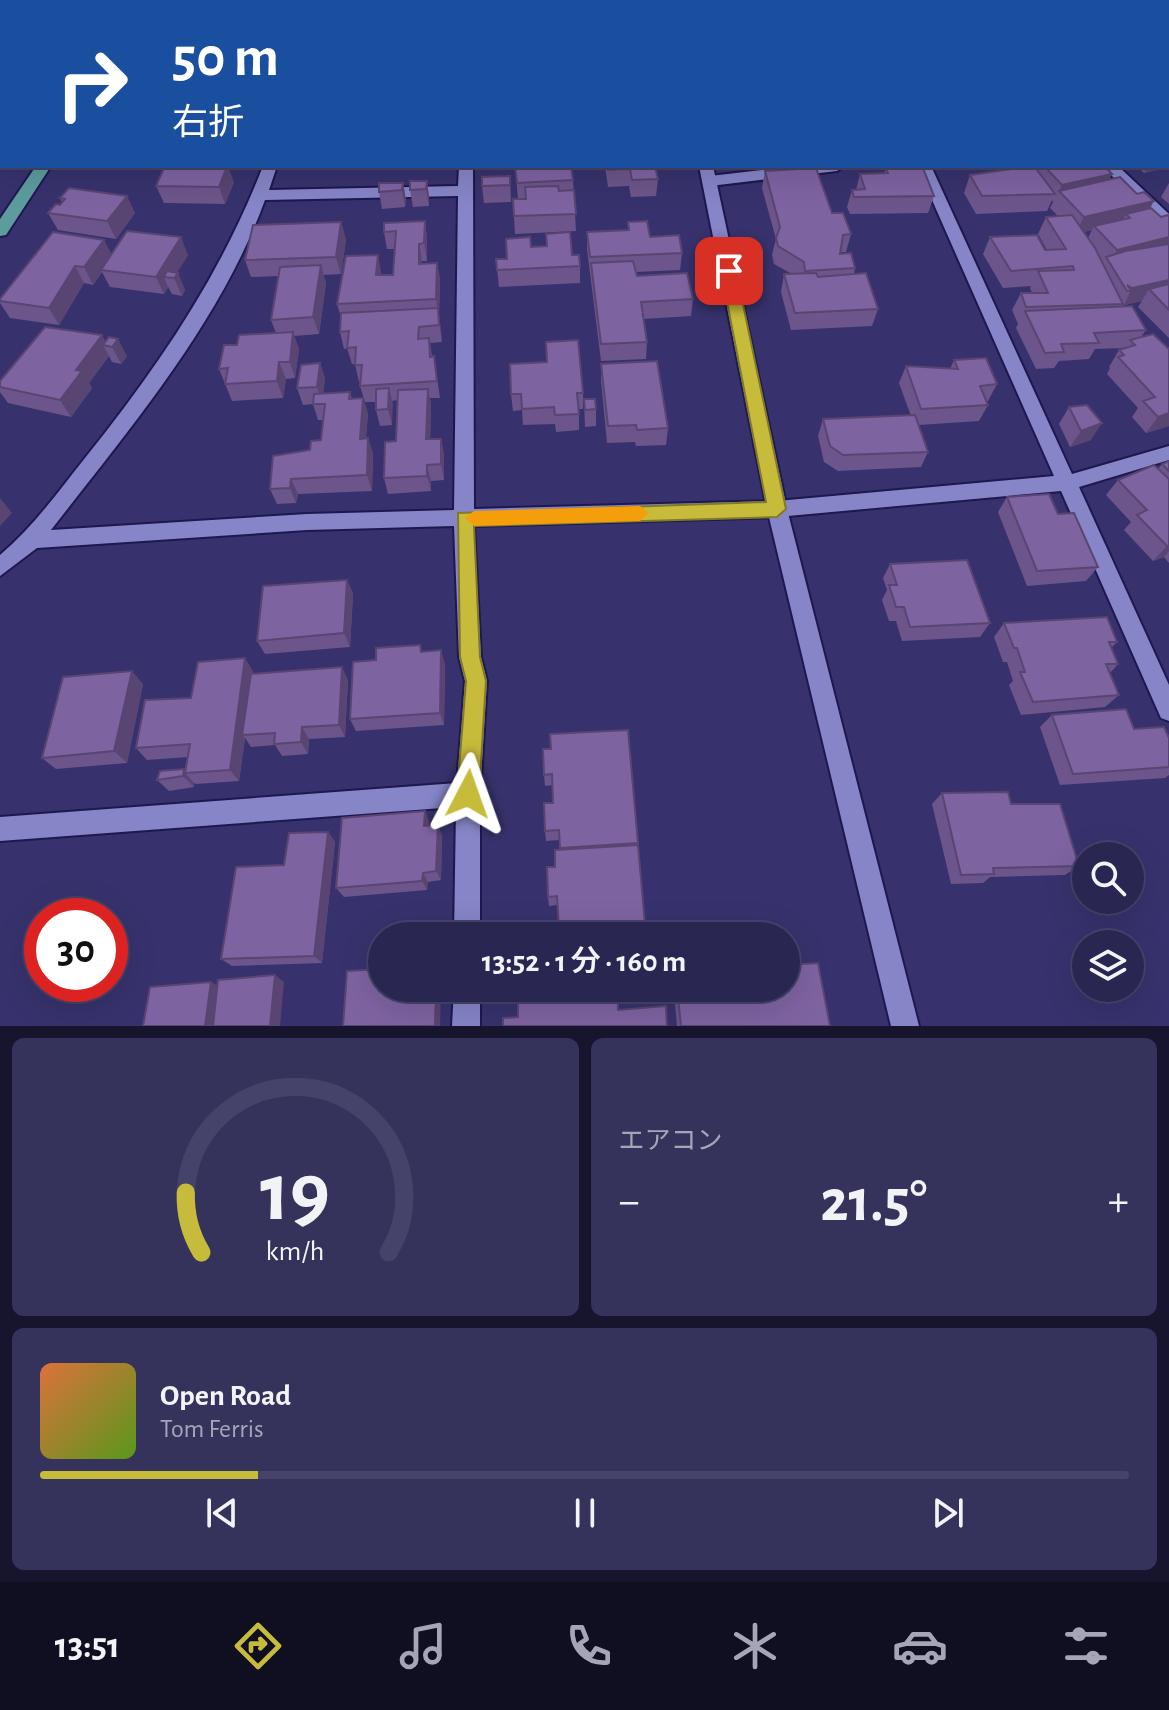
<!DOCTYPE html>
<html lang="ja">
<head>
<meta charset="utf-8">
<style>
  body { margin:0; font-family:"Alegreya Sans","Noto Sans JP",sans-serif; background:#35325c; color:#f1f3f6; height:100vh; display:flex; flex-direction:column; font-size:30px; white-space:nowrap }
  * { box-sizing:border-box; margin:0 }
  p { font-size:26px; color:#a5a5b8 }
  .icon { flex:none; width:44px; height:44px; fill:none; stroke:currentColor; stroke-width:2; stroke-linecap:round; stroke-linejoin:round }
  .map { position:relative; height:1026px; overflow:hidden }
  .drawer { display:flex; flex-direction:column; gap:12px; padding:12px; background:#17152d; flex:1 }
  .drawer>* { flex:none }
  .hud { position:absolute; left:0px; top:0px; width:1170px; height:168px; box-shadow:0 8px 32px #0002,0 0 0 2px #454369; background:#1a4fa0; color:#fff; overflow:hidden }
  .fabs { position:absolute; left:1072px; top:842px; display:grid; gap:16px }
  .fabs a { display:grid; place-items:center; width:72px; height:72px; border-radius:50%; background:#292652; box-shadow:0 8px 32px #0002,0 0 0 2px #454369; font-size:40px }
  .speed { position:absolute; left:24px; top:898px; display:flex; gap:16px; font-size:40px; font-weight:700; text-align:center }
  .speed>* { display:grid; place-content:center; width:104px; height:104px; border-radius:50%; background:#292652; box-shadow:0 8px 32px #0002,0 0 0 2px #454369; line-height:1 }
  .speed .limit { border:12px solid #d22; background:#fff; color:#111 }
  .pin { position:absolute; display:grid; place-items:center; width:68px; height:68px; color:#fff; margin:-34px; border-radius:16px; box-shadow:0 4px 12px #0006 }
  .me { position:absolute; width:88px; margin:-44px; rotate:4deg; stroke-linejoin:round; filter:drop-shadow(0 0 6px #0008) }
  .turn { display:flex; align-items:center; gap:28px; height:168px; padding:0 40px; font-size:36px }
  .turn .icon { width:104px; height:104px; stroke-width:2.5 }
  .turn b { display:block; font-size:56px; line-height:68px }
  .big { font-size:60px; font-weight:600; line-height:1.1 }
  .drawer .card { flex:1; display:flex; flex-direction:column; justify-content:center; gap:12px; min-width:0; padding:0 28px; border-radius:12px; background:#35325c }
  .drawer .dial { align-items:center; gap:0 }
  .dial svg { height:208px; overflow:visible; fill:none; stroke:#454369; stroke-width:7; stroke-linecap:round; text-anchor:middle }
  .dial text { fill:#f1f3f6; stroke:none }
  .song { display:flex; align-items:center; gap:24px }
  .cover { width:96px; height:96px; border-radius:12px; background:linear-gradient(135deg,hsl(20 70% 55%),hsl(90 70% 35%)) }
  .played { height:8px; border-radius:4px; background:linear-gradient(90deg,#c7bb3b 20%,#454369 20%) }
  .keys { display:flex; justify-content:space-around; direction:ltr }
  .heat { display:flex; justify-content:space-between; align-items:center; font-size:44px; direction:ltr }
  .drawer .tiles { flex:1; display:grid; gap:12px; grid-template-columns:1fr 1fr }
  .card:last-child { grid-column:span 2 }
  .trip { position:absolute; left:368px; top:922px; width:432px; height:80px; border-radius:40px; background:#292652; box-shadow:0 8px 32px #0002,0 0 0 2px #454369; font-weight:600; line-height:80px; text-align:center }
  .dock { display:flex; height:128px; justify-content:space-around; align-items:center; background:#100f21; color:#a5a5b8 }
  .dock .icon { width:56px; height:56px }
  .dock .current { color:#c7bb3b }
  .dock b { font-size:36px; color:#f1f3f6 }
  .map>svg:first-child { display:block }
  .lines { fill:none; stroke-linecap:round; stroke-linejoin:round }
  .minor-casing { stroke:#1f174f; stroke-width:4 }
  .tertiary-casing { stroke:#1f174f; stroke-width:4 }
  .primary-casing { stroke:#1f174f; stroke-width:4 }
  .minor { fill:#8585c7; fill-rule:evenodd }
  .tertiary { fill:#8585c7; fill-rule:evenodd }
  .primary { fill:#5c9c9d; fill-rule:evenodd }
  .wall { fill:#6c558a; fill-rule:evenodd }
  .shaded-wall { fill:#584571 }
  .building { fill:#7e63a1; stroke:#584571; stroke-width:2 }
  .route { fill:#c7bb3b; stroke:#817a26; stroke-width:2 }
  .slow { fill:#f59e0b }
</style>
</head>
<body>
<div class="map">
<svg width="1169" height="1026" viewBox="0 0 1169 1026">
  <rect width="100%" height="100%" fill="#37326d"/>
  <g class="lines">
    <g class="minor-casing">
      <g id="minor">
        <rect x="286" y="0" width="12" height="2"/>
        <rect x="463" y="0" width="12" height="2"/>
        <polygon points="844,0 856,0 857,2 845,2"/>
        <path d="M263,166H277L269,190L458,186L459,166H473L474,509L777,501L1054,476L917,166H931L1072,474L1169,446V460L1079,487L1169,685V721L1161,718L1061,491L777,517L474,526L481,657L487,681L480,794V936H454L456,807L0,841V817L457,783L465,681L459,657L454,526L307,530L37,548L0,576V555C33,527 58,492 85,458C158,367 221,275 263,166ZM458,196L454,510L307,514L51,530C131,427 220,323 265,200Z"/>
        <polygon points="798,166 844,166 837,171 710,186 702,181 710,176"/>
        <polygon points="1102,166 1118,166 1169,214 1169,228 1163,227"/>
        <polygon points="454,988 480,988 480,1026 452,1026"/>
      </g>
    </g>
    <g class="tertiary-casing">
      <g id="tertiary">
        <polygon points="656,0 668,0 669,2 657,2"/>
        <polygon points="699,166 713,166 787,509 919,1026 891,1026 767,509"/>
      </g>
    </g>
    <g class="primary-casing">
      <g id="primary">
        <rect x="70" y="0" width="12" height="2"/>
        <rect x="105" y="0" width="12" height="2"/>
        <polygon points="2,154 2,166 0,167 0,155"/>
        <polygon points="36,166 51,166 6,235 0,236 0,219"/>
      </g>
    </g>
    <use href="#minor" class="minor"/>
    <use href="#tertiary" class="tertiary"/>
    <use href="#primary" class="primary"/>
  </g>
  <g class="wall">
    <polygon points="0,0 19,0 19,2 2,2 2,46 0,47"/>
    <polygon points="305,0 353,0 353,2 306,2"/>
    <polygon points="376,0 402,0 401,2 376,2"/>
    <rect x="404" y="0" width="48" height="2"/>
    <polygon points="750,0 834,0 835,2 751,2"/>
    <rect x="875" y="0" width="64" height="2"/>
    <polygon points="515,166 573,180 576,231 515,234 513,199 518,199"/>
    <polygon points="605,166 655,166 658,179 656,196 631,197 629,186 608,187"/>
    <path d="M1009,166H1113L1110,171L1112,174L1109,179L1161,217H1169V338L1138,307L1142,301L1124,305L1123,306L1146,330L1141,337L1169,426L1146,433L1132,417L1138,408L1107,374L1110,368L1109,367L1119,350L1125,348L1095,349L1089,359L1059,361L1054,368L1036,369L1016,328L1018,324L1012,310L1021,293H1032L1030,288L1031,286L1003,288L983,254L990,237L1047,250L1038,234L1046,217L1058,216L1050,208L1053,202L1052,200L1047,211L976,214L964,193L970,175L1007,170ZM1092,230L1088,238L1084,232Z"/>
    <polygon points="1137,166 1168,166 1169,167 1144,173"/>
    <polygon points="886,169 934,196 928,213 850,214 847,207 852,190 856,190 860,174 884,173"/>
    <polygon points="765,171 832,213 851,234 846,252 840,252 840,254 855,268 854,274 878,309 872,326 791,330 781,292 784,274 792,274 774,264 772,255 776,239 762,188"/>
    <polygon points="510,176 511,202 484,203 482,186"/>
    <polygon points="427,181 429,198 429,206 413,207 410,190"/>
    <polygon points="234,182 225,204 164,203 156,186"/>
    <polygon points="403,183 406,200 405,207 382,209 379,192"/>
    <polygon points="1169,183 1169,204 1161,197"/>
    <polygon points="60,198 135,213 116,239 58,230 48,213 62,202"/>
    <polygon points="425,221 427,238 427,261 422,261 422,264 437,263 440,280 439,314 442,342 430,343 432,356 434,356 440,398 430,398 431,405 430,439 441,439 444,455 444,480 431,481 431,491 388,494 384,478 396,441 397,400 392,401 392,425 380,426 376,410 376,402 365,402 360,386 361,382 359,382 355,364 352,364 347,348 344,349 340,332 341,317 337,304 381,272 381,275 393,275 395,249 387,249 384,232"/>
    <polygon points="341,222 346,240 341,274 323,275 326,283 319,334 294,336 299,349 295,378 286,379 283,398 232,401 219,369 237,345 276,333 271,320 279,276 251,277 245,260"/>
    <polygon points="628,222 650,237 682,253 680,270 636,272 637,276 693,299 691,316 643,319 647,342 646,359 601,361 587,249 587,232 628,230"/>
    <polygon points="53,232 112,254 188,255 177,272 185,290 182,296 172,294 168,287 164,294 110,287 102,272 93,285 84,283 59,325 10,318 0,303 0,299"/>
    <polygon points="531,247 580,266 580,283 499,287 496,259 507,259"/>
    <polygon points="106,342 127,356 121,364 112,362 109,356 89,383 92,388 71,417 8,403 0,392 0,381"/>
    <polygon points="954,360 997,384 988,401 986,401 988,405 979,421 919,425 928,452 921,467 838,471 824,462 818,436 823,419 911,416 899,383 906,366 950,369"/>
    <polygon points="320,363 325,379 323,394 350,392 352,399 363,398 368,414 366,438 368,438 373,454 372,491 298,494 296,503 277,504 270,489 321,440 323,420 318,420 313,404 303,405 297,388"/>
    <polygon points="601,364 668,428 666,445 636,446 635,442 607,443 601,381"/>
    <polygon points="583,393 583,409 579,409 579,430 556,432 555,424 523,425 522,410 513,411 511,394"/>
    <polygon points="584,399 596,409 596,426 585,427"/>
    <polygon points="1069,407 1091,440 1070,447 1059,424"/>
    <polygon points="1169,461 1169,563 1164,557 1153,561 1124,530 1131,522 1106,495 1118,480 1158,469 1162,464"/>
    <polygon points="1007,497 1058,514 1098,567 1086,581 1027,586 998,512"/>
    <polygon points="890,564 990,623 980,637 902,641 896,621 889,621 882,600 887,590 883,578"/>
    <polygon points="347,580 353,594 350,647 265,654 257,641"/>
    <polygon points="1004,623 1117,642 1111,648 1118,664 1110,673 1119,695 1105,707 1021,715 1009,685 1013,681 1007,662 1003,662 994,637"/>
    <polygon points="422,652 445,664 444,725 356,731 350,719 376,660"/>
    <polygon points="253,671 253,674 348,680 345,737 309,739 308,754 282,756 275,745 251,747 245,738 239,781 196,784 194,783 194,787 169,791 157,780 185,771 188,757 147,760 136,748 191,698"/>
    <polygon points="143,684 127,763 56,769 42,758"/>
    <polygon points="1052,715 1134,729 1169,738 1169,775 1165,778 1060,785 1040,727"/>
    <polygon points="628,730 646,936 559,929 558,905 549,906 548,897 560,849 559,840 546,841 545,831 553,803 553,785 545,786 544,775 551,749"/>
    <polygon points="942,793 1011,804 1079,866 1065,875 990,877 983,883 951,884 932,804"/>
    <polygon points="425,811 429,822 429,826 442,835 441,880 428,882 427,890 344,897 336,888"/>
    <polygon points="328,832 335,842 322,963 232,966 221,959 284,865"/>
    <polygon points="675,988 677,988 830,1026 677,1026 674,992"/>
  </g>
  <g class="shaded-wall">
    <polygon points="916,0 939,0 939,2 911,2"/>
    <polygon points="1168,152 1169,152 1169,167 1144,173 1148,166 1168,166"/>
    <polygon points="227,166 228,166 234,182 225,204 219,187"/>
    <polygon points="1102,166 1113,166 1108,174 1112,174 1103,191 1059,191 1062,185"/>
    <polygon points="427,181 429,198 429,206 426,189"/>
    <polygon points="403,183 406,200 405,207 402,190"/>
    <polygon points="127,196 135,213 116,239 107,221"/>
    <polygon points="1154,201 1144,219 1130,218 1126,214 1121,224 1094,226 1092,230 1075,234 1084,217"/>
    <polygon points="425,221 427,238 427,261 424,243"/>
    <polygon points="341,222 346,240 341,274 336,257"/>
    <polygon points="181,237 188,255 174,278 164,277 168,287 164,294 156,277"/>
    <polygon points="1169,237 1169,251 1110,263 1117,250"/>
    <polygon points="104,240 113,257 101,270 102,272 93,285 84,267"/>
    <polygon points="419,244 422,261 422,281 419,264"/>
    <polygon points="378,255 381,272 380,293 376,275"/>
    <polygon points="437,263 440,280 439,314 442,342 436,299"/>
    <polygon points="321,265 326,283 319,334 313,317"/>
    <polygon points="75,266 84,283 59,325 49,308"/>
    <polygon points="178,273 185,290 182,296 174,278"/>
    <polygon points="1169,280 1169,294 1149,289 1142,301 1124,305 1132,288"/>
    <polygon points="293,332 299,349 295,378 290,362"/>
    <polygon points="102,335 108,346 103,345 109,356 89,383 92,388 71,417 60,400 76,370"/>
    <polygon points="118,339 127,356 121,364 112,347"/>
    <polygon points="279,362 286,379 283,398 277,381"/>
    <polygon points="320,363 325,379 322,404 317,387"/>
    <polygon points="389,388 393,404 392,425 388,409"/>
    <polygon points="428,389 431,405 430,455 426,439"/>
    <polygon points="363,398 368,414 364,455 360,439"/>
    <polygon points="1169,413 1169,426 1146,433 1158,417"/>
    <polygon points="1102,423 1091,440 1070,447 1081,431"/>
    <polygon points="368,438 373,454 372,491 367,475"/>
    <polygon points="441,439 444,455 444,480 441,464"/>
    <polygon points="427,465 431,481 431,491 427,476"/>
    <polygon points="291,479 298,494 296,503 290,488"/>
    <polygon points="0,498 12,513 0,526"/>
    <polygon points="1167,546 1169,546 1169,551 1164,557 1153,561"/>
    <polygon points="347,580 353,594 350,647 344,633"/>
    <polygon points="441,650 445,664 444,725 440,713"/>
    <polygon points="245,658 253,671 245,735 242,735 245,738 239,781 230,770"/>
    <polygon points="342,667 348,680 345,737 339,725"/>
    <polygon points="132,671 143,684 127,763 114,751"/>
    <polygon points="302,727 309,739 308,754 301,742"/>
    <polygon points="184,769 188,773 185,773 194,783 194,787 183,776"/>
    <polygon points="425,811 429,822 428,836 424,826"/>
    <polygon points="438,825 442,835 441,880 436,871"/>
    <polygon points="328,832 335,842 322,963 314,956"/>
    <polygon points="423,873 428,882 427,890 422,881"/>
    <polygon points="275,975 284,982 280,1026 270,1026"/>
    <polygon points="211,982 222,988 217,1026 205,1026"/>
    <polygon points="436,988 438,988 441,991 440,1026 435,1026"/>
  </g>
  <g class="building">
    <polygon points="0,0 13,0 12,2 2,2 2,29 0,29"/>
    <polygon points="208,0 267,0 267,2 207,2"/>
    <rect x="485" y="0" width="63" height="2"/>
    <polygon points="758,0 793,0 794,2 759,2"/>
    <polygon points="799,0 834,0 835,2 800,2"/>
    <polygon points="892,0 916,0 911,2 895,2"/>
    <polygon points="1032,0 1080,0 1083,2 1035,2"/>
    <polygon points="1084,0 1129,0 1123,2 1087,2"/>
    <polygon points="1168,63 1169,63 1169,91 1168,90"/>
    <polygon points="1169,121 1169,152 1168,152 1168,122"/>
    <polygon points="165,166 227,166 219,187 156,186"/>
    <polygon points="515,166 571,166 573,180 517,183"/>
    <polygon points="608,166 655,166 658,179 632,180 630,169 608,170"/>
    <polygon points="1011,166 1034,166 1055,194 982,196 970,175 1012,169"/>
    <polygon points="1044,166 1104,166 1112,174 1062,185"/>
    <polygon points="816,168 832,213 843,213 851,234 843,235 840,254 851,253 855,268 805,271 804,262 778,246 776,238 780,227 765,171"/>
    <polygon points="923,168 934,196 854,197 852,190 865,189 860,174 888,173 886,169"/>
    <polygon points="510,176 510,185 482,186 482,177"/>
    <polygon points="1120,177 1137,194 1144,192 1154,201 1084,217 1059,191"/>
    <polygon points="410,181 427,181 426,189 410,190"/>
    <polygon points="379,183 403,183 402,190 379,192"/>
    <polygon points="558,186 559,191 574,190 576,214 514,216 513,199 526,199 525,187"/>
    <polygon points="69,188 127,196 107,221 48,213 56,204 60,205 65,199 60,198"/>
    <polygon points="1151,208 1161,217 1168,215 1169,217 1169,237 1117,250 1094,226 1130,218 1126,214"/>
    <polygon points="1072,215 1095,248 1123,304 1026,307 1021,293 1048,293 1038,271 1074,270 1073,266 1011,271 990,237 1037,235 1045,250 1066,249 1046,217"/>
    <polygon points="425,221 424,243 419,244 419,264 437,263 436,299 337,304 346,256 378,255 376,275 393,275 396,231 384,232 384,223"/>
    <polygon points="647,221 650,237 679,235 682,253 590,257 587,232 629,230 628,222"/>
    <polygon points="341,222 336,257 245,260 253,225"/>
    <polygon points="127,231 181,237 156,277 101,270"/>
    <polygon points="53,232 104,240 84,267 75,266 49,308 0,301 0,299"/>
    <polygon points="570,232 572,255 579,255 580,266 497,270 496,259 507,259 506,239 530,237 531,247 547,246 546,234"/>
    <polygon points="1169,244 1169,280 1132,288 1127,285 1132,291 1127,291 1106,257 1126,251"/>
    <polygon points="633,261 637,276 687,273 693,299 641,302 647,342 601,344 591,263"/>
    <polygon points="321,265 313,317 271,320 280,267"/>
    <polygon points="167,271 178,273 174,278 164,277"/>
    <polygon points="816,273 818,277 866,273 878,309 795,313 784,274"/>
    <polygon points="1169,284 1169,310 1149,289"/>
    <polygon points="1132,306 1146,330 1094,333 1099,343 1061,344 1064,352 1045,353 1025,311"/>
    <polygon points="438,308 439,325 419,327 418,339 429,338 430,357 434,356 437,381 360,386 362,365 355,365 356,347 347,348 349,331 340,332 341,313"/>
    <polygon points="45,327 102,335 76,370 82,371 60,400 0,387 0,381"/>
    <polygon points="293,332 290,362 279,362 277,381 225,384 228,368 219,369 224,345 237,345 239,335"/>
    <polygon points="1153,334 1169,349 1169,413 1158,417 1143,401 1155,397 1118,357 1124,355 1119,350 1135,345 1130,340"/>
    <polygon points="109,337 118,339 112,347 103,345"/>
    <polygon points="578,340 583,393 577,393 579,414 555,415 554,407 522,409 521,394 511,394 510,364 547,362 546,342"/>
    <polygon points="986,358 997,384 980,386 988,405 921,409 906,366 958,369 954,360"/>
    <polygon points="657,361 668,428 637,430 636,425 608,426 601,364"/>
    <polygon points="320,363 317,387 297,388 301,365"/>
    <polygon points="389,388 388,409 376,410 376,389"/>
    <polygon points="428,389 426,439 441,439 441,464 427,465 427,476 384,478 385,442 396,441 398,390"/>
    <polygon points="350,392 349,399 363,398 360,439 368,438 367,475 291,479 290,488 270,489 273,456 310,450 311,441 321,440 325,404 313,404 314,394"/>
    <polygon points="584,399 595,399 596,409 585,410"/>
    <polygon points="1087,405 1102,423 1081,431 1069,407"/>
    <polygon points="915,415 928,452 843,455 830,446 823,419"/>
    <polygon points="1169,461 1169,471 1162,464"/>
    <polygon points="1154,465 1169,479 1169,546 1167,546 1137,515 1147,510 1118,480"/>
    <polygon points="1049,494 1058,514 1074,513 1098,567 1037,571 1007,497"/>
    <polygon points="967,560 990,623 910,627 904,607 896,607 889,585 897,585 890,564"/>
    <polygon points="347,580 344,633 257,641 263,586"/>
    <polygon points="1107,617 1117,642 1109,642 1118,664 1106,664 1119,695 1033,702 1020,672 1025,672 1017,648 1014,648 1004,623"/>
    <polygon points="420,645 421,652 441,650 440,713 350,719 353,662 376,660 376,648"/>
    <polygon points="245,658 230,770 185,773 190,744 136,748 145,700 191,698 198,662"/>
    <polygon points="342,667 339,725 302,727 301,742 274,744 275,733 242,735 251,674"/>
    <polygon points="132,671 114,751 42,758 63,677"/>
    <polygon points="1126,709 1134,729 1164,727 1169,738 1169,767 1073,774 1052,715"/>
    <polygon points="628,730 638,843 560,848 559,830 545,831 544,803 553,803 552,774 544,775 543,749 551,749 550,734"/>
    <polygon points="184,769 183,776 157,780 160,771"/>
    <polygon points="1008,792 1011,804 1060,804 1079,866 993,868 994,874 961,875 942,793"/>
    <polygon points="425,811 424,826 438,825 436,871 423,873 422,881 336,888 342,818"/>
    <polygon points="328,832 314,956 221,959 236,867 284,865 289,833"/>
    <polygon points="638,845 646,936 548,936 548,930 559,929 557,896 548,897 547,867 555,867 555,850"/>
    <polygon points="818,963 830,1026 681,1026 677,988 786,988 786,965"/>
    <polygon points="382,969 382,988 436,988 435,1026 343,1026 347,971"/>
    <polygon points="275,975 270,1026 213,1026 218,980"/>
    <polygon points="211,982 205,1026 143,1026 150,987"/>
    <polygon points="556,991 557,997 618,992 618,1010 666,1006 667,1026 503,1026 503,1018 518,1017 518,995"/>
  </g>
  <polygon class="route" points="729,266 736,271 786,509 777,517 474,526 480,657 486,681 479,794 476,801 468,804 460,801 457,794 466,681 460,657 458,513 766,502 721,271"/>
  <polygon class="slow" points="640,506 649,513 640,521 474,526 465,518 474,511"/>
</svg>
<div class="fabs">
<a><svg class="icon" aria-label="search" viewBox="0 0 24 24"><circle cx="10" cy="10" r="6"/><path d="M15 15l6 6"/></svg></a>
<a><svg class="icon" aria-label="layers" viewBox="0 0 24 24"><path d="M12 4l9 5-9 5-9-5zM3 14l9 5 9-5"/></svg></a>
</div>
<div class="speed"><div class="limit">30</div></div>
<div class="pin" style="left:729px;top:271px;background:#d93025"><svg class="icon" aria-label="arrive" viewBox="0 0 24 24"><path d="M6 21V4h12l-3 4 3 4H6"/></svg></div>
<svg class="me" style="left:468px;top:794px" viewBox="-20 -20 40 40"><path d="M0-17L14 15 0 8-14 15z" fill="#c7bb3b" stroke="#fff" stroke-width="4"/></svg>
<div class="trip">13:52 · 1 分 · 160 m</div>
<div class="hud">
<div class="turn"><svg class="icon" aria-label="right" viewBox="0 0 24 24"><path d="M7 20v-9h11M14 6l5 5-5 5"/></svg><div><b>50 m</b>右折</div></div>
</div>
</div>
<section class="drawer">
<div class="tiles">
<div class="card dial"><svg viewBox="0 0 100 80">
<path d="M14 69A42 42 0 1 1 86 69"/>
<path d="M14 69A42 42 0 0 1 8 46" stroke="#c7bb3b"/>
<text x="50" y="56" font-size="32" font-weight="700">19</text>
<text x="50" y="72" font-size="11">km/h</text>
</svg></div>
<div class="card"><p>エアコン</p>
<div class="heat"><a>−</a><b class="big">21.5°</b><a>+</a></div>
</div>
<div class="card">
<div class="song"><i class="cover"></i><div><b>Open Road</b><p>Tom Ferris</p></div></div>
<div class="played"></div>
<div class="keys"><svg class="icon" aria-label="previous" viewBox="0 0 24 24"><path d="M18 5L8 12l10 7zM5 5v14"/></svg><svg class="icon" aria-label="pause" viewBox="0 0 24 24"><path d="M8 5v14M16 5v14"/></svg><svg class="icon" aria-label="next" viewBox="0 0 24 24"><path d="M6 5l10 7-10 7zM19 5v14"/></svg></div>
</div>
</div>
</section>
<nav class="dock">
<b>13:51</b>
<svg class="icon current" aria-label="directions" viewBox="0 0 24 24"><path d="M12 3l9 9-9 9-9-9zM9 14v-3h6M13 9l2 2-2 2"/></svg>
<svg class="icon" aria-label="music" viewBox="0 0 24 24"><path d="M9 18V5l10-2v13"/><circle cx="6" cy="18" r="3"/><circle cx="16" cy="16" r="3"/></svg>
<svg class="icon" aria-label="phone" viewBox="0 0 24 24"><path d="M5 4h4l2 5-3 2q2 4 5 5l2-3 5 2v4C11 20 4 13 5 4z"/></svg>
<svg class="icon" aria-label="climate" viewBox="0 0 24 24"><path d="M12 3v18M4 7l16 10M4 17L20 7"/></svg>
<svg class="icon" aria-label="car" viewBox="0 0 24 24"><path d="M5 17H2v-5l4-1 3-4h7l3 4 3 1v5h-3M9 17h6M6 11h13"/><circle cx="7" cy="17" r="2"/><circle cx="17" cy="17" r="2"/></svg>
<svg class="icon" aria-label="filters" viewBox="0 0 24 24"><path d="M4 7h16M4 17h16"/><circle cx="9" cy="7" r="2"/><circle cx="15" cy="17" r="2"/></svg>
</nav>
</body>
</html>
